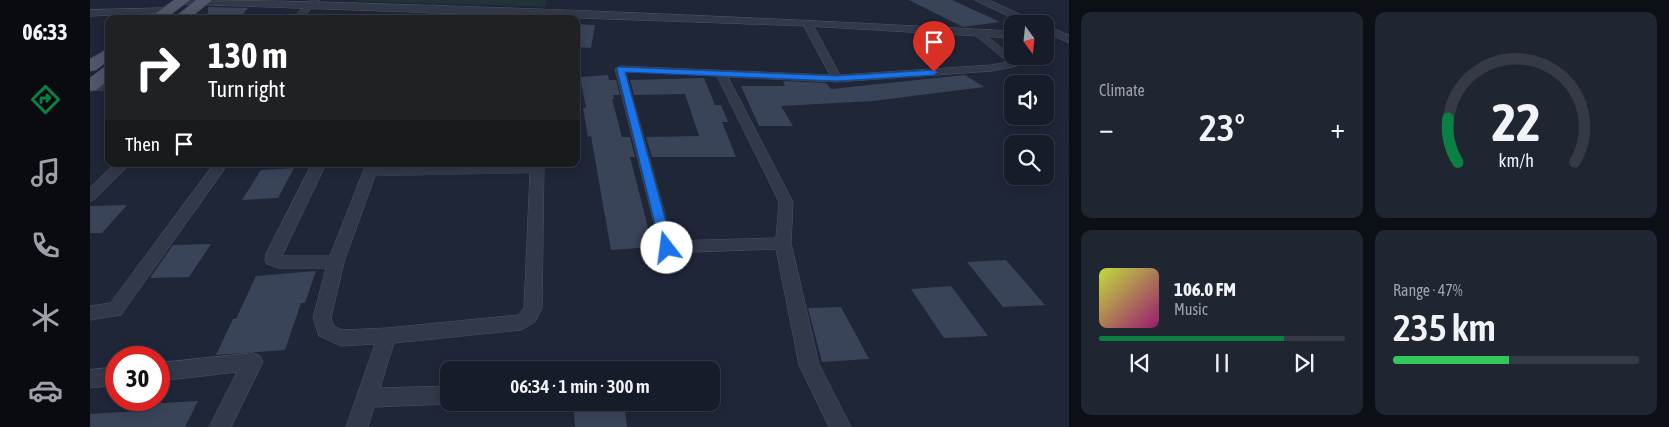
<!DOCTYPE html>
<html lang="en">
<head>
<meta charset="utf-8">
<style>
  body { margin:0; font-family:"Asap Condensed",sans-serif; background:#202532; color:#f1f3f6; height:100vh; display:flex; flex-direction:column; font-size:19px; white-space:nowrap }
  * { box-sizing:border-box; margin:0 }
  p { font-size:16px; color:#9ea1a8 }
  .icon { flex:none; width:28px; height:28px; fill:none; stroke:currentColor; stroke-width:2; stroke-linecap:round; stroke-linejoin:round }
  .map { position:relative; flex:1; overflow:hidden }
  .panel { display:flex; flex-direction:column; gap:12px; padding:12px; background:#0d0f17; width:600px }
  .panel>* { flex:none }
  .hud { position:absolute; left:15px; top:15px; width:475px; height:152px; border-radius:10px; box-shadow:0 2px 12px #0003,0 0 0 1px #363a47; background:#202124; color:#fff; overflow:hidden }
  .needle { width:32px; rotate:165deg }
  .fabs { position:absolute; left:914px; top:15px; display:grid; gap:10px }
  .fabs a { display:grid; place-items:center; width:50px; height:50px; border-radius:10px; background:#171c2a; box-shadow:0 2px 12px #0003,0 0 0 1px #363a47; font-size:25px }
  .speed { position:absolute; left:15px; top:346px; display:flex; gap:10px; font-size:25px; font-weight:700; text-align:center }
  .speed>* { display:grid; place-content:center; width:65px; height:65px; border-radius:50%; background:#171c2a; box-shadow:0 2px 12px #0003,0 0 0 1px #363a47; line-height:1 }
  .speed .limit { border:8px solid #d22; background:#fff; color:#111 }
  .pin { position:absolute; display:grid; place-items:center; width:42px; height:42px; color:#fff; margin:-51px -21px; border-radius:50% 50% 50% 0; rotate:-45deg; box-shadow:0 0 5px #0007 }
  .pin .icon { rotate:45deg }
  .me { position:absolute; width:55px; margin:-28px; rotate:345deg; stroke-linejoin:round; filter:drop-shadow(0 0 4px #0008) }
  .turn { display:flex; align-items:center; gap:18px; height:105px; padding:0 20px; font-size:22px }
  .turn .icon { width:65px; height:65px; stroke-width:2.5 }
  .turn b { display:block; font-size:35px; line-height:42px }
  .then { display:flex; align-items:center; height:48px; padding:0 20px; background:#0003; gap:10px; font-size:19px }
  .big { font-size:38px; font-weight:600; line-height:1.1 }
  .panel .card { flex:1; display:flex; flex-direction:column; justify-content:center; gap:8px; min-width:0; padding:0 18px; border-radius:10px; background:#202532 }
  .panel .dial { align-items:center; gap:0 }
  .dial svg { height:130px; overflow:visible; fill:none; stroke:#363a47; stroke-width:7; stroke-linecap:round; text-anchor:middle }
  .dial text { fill:#f1f3f6; stroke:none }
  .song { display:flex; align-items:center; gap:15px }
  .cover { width:60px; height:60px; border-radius:8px; background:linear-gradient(135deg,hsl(70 70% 55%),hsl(320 70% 35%)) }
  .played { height:5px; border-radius:2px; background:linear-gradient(90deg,#0b8043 75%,#363a47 75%) }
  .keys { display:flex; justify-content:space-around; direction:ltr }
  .heat { display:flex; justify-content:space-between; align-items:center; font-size:28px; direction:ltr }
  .charge { height:8px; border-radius:4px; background:linear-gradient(90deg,#34c759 47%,#363a47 0) }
  .panel .tiles { flex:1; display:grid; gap:12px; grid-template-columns:repeat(2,1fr) }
  .trip { position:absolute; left:350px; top:361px; width:280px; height:50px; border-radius:10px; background:#171c2a; box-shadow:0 2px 12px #0003,0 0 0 1px #363a47; font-weight:600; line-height:50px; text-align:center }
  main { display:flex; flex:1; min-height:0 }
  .tab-bar { display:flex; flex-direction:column; width:90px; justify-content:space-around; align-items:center; background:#090b11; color:#9ea1a8 }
  .tab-bar .icon { width:35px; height:35px }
  .tab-bar .on { color:#0b8043 }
  .tab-bar b { font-size:22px; color:#f1f3f6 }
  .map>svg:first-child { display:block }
  .green { fill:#213339 }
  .building { fill:#3a4459 }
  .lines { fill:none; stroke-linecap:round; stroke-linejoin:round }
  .minor-casing { stroke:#4d5364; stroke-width:1 }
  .tertiary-casing { stroke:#4d5364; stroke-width:1 }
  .primary-casing { stroke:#3c4252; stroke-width:1 }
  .minor { fill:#323949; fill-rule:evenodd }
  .tertiary { fill:#323949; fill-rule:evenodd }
  .primary { fill:#505769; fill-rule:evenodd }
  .route { fill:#1a73e8; stroke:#114b97 }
</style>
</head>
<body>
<main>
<nav class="tab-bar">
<b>06:33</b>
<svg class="icon on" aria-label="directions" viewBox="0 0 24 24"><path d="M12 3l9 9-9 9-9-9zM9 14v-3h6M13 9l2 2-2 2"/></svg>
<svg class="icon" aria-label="music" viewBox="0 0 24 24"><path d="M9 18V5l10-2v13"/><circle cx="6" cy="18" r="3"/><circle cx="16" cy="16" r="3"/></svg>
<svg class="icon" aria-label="phone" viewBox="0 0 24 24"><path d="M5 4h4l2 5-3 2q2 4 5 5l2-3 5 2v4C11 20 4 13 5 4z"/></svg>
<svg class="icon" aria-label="climate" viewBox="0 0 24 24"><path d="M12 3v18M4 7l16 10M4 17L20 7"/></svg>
<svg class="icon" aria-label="car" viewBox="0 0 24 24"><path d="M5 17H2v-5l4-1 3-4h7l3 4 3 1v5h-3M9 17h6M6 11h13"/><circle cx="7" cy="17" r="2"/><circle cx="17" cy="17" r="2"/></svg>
</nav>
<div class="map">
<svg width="979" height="427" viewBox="0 0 979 427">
  <rect width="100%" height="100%" fill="#1f2638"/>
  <polygon class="green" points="267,0 456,0 456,7 266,1"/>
  <g class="building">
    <polygon points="819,0 862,0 910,22 873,27"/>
    <polygon points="118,7 158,8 149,19 118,19"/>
    <polygon points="486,24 505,25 501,48 486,47"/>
    <polygon points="518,75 519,80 526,80 530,95 523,95 524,99 522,99 532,137 540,137 545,157 540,157 563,247 521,250 501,136 498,137 493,108 496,108 490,77"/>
    <polygon points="875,75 894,87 783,101 691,106 703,126 669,126 651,86 695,86 693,81 736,83 741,89"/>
    <polygon points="614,78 625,105 631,105 638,122 632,122 646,157 562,157 556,137 609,136 595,94 544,95 540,80"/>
    <polygon points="204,168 188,198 152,200 171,170"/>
    <polygon points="37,205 12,233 0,233 0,206"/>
    <polygon points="121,244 99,277 60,278 83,245"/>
    <polygon points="916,260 955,305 913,307 877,262"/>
    <polygon points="226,271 215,303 211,303 195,350 126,355 143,319 146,319 166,276"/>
    <polygon points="861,286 898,336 854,338 821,289"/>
    <polygon points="751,307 779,359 732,362 718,308"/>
    <polygon points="108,401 95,427 0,427 0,414 51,411 55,404"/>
    <polygon points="483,402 534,402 537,427 485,427"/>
  </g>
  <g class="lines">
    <g class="minor-casing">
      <g id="minor">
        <polygon points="221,0 230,0 211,19 202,19"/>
        <polygon points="345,5 349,8 345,19 336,19 342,6"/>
        <polygon points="77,8 81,11 80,13 0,16 0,10"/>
        <path d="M717,20L722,23L750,75L902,65L918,62L885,35L883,33L888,30L928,60L927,66L902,71L747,82L638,77L703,202L701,243L729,364L761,427H739L709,365L686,249L577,253L571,251L525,69L530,66L740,75L712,23ZM536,72L627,76L689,202L686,238L583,241Z"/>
        <rect x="0" y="84" width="19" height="6"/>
        <polygon points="25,164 40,164 5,199 0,201 0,188"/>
        <polygon points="124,164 138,164 31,315 0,320 0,306 20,303"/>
        <path d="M222,164H236L192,256H240L276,164H290L288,168L454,164L452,308L445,322L431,330L304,343L290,388L359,386V402H364L359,404L284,407L278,427H256L285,344L251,346L229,336L223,318L236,268H188L177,264L175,260L176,254ZM440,173L434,308L428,315L297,328L252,330L244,326L241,318L254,262L285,176Z"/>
        <polygon points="163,353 170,356 173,362 141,427 119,427 147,372 69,381 69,363"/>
        <polygon points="26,367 26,385 0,388 0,370"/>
      </g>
    </g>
    <g class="tertiary-casing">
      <g id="tertiary">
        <path d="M87,0C178,0 269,3 360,6C548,12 735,21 922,31V38L717,26L92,4L88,3Z"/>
        <polygon points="885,0 899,0 951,24 935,24"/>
        <polygon points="955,25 979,35 979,43 955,32"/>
      </g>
    </g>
    <g class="primary-casing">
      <g id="primary">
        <polygon points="84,0 100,0 75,19 58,19"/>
        <polygon points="106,0 122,0 99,19 83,19"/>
        <polygon points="19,48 19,60 6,70 0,71 0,59"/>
        <polygon points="19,67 19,80 6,90 0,91 0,78 13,68"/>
      </g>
    </g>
    <use href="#minor" class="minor"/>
    <use href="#tertiary" class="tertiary"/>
    <use href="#primary" class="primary"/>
  </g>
  <polygon class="route" points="528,67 747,76 844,70 848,72 844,75 747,81 535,72 583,248 577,252 571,248 527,69"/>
</svg>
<div class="fabs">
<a><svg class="needle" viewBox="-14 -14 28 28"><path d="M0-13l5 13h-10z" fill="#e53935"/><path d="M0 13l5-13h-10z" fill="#9ea1a8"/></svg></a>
<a><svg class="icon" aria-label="sound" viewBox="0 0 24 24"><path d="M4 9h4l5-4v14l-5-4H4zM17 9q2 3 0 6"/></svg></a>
<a><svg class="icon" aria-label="search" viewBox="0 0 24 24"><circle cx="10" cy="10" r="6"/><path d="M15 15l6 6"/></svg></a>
</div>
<div class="speed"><div class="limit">30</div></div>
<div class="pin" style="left:844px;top:72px;background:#d93025"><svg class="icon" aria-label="arrive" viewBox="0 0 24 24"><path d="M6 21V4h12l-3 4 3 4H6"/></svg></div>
<svg class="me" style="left:577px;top:248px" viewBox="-20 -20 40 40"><circle r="19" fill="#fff"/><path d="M0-13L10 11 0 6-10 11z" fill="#1a73e8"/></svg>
<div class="trip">06:34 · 1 min · 300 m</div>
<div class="hud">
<div class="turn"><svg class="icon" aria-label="right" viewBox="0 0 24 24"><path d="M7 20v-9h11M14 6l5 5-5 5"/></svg><div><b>130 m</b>Turn right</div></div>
<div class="then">Then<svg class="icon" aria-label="arrive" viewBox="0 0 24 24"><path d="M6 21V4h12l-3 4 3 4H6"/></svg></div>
</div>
</div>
<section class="panel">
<div class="tiles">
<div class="card"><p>Climate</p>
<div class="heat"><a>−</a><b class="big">23°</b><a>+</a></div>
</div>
<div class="card dial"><svg viewBox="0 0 100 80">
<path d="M14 69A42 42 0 1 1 86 69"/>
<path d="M14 69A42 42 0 0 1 8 42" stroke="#0b8043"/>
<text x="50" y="56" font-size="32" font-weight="700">22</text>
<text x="50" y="72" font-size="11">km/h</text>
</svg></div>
<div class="card">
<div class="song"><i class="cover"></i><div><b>106.0 FM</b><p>Music</p></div></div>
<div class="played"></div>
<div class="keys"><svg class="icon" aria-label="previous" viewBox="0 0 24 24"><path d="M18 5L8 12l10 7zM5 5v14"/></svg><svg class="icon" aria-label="pause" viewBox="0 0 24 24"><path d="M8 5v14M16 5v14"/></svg><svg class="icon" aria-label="next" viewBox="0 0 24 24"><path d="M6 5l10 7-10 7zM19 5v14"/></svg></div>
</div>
<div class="card"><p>Range · 47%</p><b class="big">235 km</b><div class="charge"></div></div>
</div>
</section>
</main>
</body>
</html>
